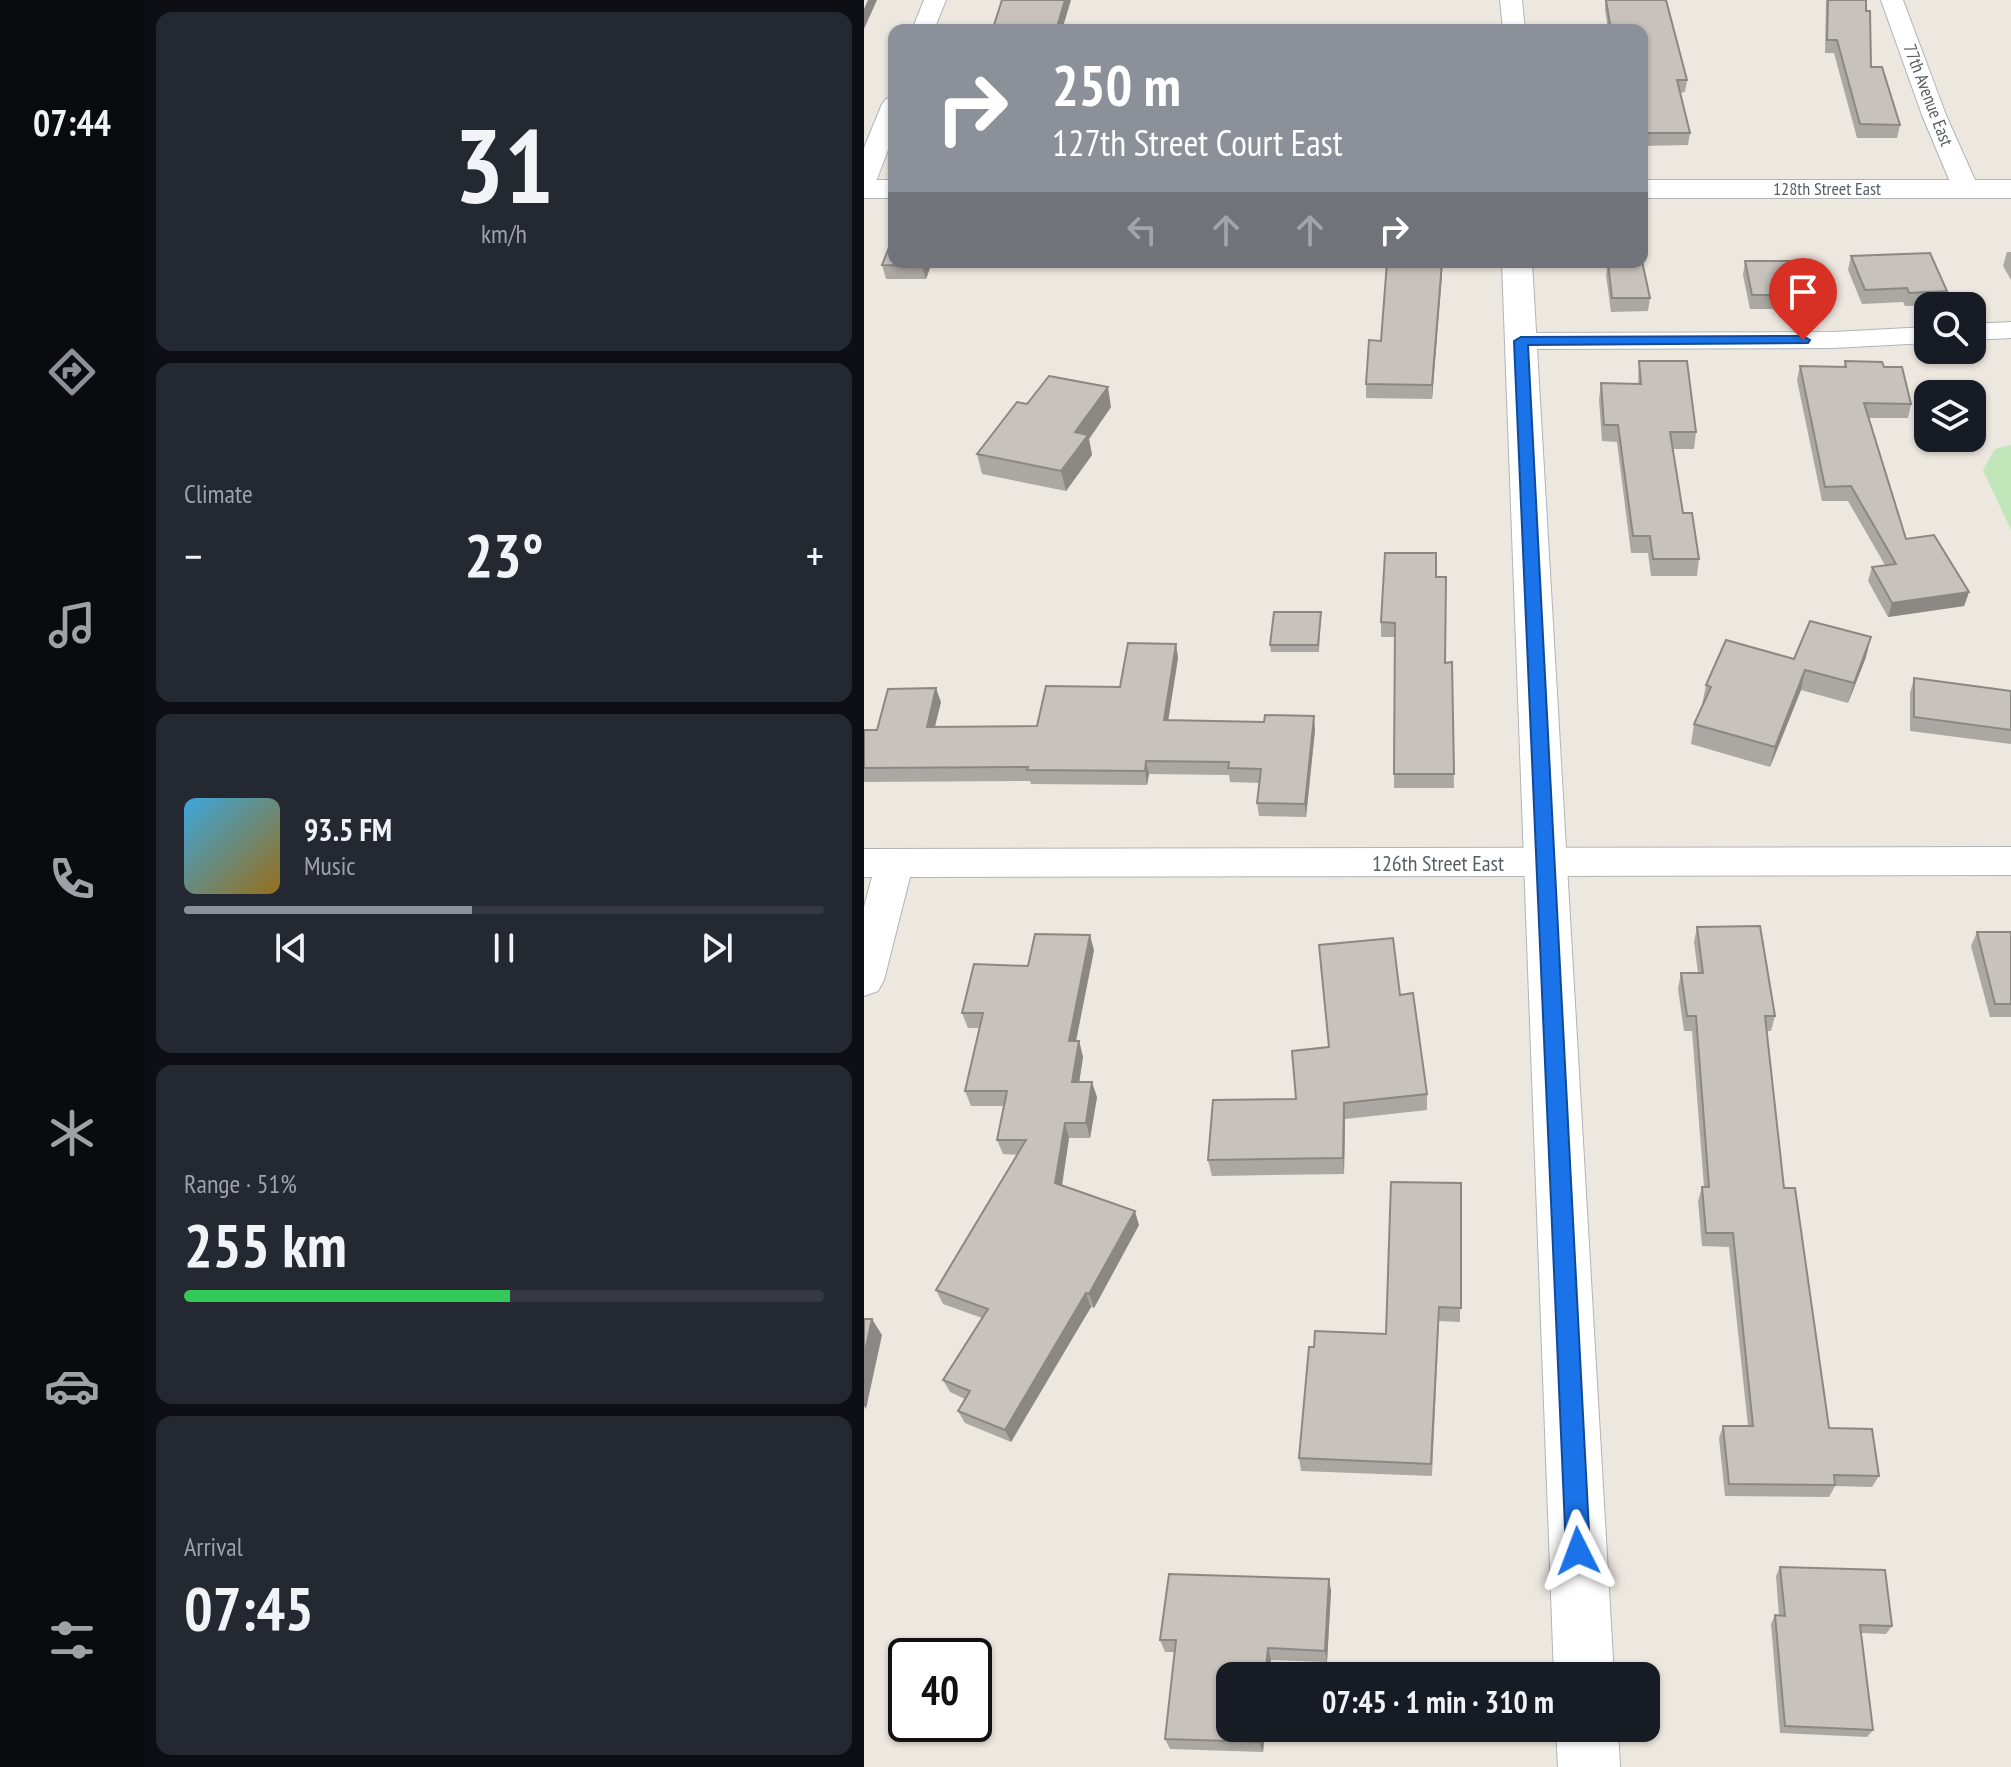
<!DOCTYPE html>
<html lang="en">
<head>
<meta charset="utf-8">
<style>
  body { margin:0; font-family:"PT Sans Narrow",sans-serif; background:#242831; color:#f1f3f6; height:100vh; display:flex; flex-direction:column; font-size:30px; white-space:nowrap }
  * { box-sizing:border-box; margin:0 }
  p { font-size:26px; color:#9ea1a6 }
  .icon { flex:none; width:44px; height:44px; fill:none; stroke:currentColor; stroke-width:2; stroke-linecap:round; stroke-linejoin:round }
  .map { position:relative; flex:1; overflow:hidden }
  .side { display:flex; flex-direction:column; gap:12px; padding:12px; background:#0d0f14; width:720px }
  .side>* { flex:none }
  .top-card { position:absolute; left:24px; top:24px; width:760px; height:244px; border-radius:16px; box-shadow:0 2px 6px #0004; background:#8c9099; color:#fff; overflow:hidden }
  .controls { position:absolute; left:1050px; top:292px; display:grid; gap:16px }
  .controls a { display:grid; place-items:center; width:72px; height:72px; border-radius:16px; background:#171b24; box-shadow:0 2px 6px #0004; font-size:40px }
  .speed { position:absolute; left:24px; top:1638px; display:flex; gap:16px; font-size:40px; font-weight:700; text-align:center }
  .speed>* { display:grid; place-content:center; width:104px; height:104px; border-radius:50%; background:#171b24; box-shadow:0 2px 6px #0004; line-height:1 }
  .speed .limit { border:4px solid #111; border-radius:12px; background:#fff; color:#111 }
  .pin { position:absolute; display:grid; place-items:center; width:68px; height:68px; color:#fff; margin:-82px -34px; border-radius:50% 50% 50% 0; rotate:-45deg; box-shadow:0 0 8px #0007 }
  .pin .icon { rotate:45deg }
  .me { position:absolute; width:88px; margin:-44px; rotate:357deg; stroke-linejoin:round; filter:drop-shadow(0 0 6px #0008) }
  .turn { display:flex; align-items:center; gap:28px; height:168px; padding:0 32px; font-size:36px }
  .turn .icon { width:104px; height:104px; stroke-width:2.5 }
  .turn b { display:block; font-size:56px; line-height:68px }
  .lanes { display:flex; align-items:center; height:76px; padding:0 32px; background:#0003; justify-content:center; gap:40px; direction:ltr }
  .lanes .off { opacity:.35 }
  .big { font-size:60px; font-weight:700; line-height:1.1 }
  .side .widget { flex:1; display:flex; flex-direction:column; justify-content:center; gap:12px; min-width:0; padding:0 28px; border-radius:16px; background:#242831 }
  .side .dial { align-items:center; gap:0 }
  .dial b { font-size:104px; line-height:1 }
  .song { display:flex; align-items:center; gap:24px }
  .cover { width:96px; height:96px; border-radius:12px; background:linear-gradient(135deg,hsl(200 70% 55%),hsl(40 70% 35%)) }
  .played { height:8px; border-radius:4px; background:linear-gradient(90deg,#8c9099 45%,#363941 45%) }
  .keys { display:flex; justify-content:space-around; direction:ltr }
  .heat { display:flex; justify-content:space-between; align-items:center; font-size:44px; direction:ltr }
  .charge { height:12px; border-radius:6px; background:linear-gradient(90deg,#34c759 51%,#363941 0) }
  .trip { position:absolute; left:352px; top:1662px; width:444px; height:80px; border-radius:16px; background:#171b24; box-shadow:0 2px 6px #0004; font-weight:700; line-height:80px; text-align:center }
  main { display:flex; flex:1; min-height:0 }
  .menu { display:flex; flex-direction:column; width:144px; justify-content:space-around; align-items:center; background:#090b0e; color:#9ea1a6 }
  .menu .icon { width:56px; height:56px }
  .menu .current { color:#8c9099 }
  .menu b { font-size:36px; color:#f1f3f6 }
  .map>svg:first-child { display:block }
  .green { fill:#c0e6b9 }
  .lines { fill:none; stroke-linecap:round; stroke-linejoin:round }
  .minor-casing { stroke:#b0b4b8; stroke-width:2 }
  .tertiary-casing { stroke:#b0b4b8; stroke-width:2 }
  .minor { fill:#fff; fill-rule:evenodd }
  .tertiary { fill:#fff; fill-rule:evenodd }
  .wall { fill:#aba7a2 }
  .shaded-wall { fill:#8b8884 }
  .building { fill:#c7c2bc; stroke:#8b8884; stroke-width:2 }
  .route { fill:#1a73e8; stroke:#114b97; stroke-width:2 }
  .labels { text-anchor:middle; stroke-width:6; stroke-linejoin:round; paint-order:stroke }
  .far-street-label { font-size:18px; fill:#585e61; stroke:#fff }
  .street-label { font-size:22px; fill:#585e61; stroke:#fff }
</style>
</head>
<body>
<main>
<nav class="menu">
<b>07:44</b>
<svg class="icon current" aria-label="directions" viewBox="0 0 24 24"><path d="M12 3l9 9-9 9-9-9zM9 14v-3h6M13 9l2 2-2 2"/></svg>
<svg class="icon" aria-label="music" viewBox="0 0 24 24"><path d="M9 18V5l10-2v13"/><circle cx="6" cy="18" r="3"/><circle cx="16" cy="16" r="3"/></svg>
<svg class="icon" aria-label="phone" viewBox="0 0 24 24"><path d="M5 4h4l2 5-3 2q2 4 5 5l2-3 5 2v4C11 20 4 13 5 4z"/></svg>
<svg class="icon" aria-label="climate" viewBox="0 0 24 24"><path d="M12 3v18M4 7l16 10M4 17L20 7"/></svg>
<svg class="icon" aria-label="car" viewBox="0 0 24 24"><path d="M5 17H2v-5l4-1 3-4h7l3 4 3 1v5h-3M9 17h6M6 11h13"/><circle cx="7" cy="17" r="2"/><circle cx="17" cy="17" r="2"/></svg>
<svg class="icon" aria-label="filters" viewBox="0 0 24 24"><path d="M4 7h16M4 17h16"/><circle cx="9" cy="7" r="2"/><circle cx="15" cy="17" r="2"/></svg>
</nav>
<section class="side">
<div class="widget dial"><b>31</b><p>km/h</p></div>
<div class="widget"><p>Climate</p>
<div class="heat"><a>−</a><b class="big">23°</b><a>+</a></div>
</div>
<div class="widget">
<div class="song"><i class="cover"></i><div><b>93.5 FM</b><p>Music</p></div></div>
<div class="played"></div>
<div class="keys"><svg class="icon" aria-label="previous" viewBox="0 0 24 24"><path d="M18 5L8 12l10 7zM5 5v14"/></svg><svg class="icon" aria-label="pause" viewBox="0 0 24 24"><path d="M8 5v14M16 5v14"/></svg><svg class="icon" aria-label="next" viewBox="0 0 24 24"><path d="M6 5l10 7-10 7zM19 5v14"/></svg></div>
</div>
<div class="widget"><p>Range · 51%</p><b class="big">255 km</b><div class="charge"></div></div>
<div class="widget"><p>Arrival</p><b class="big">07:45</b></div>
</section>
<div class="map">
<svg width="1147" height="1767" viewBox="0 0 1147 1767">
  <rect width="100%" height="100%" fill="#ece7df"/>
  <polygon class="green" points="1147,445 1147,530 1119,470 1131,449"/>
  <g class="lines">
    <g class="minor-casing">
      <g id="minor">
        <polygon points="60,0 82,0 70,30 48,30"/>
        <polygon points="636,0 658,0 661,30 639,30"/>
        <polygon points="1017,0 1039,0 1082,115 1115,189 1111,194 1093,194 1089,189 1058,115"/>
        <polygon points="30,97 30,134 13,179 9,184 0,187 0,148 18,104 22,99"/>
        <polygon points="1147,322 1147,338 1108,340 1108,324"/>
        <polygon points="1064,327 1064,343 969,348 657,349 647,347 643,341 647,335 657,333 969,332"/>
        <polygon points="1147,847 1147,875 46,877 20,980 14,991 0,996 0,907 8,877 0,877 0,849"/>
      </g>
    </g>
    <g class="tertiary-casing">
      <g id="tertiary">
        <rect x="0" y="180" width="30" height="18"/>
        <rect x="778" y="180" width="369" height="18"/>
        <polygon points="638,262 668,262 750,1676 690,1676"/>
        <polygon points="692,1728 754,1728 756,1767 694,1767"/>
      </g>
    </g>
    <use href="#minor" class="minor"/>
    <use href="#tertiary" class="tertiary"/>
  </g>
  <g class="wall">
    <polygon points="138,0 198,30 129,30 129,28"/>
    <polygon points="741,0 802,0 823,80 821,92 816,93 826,133 824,145 778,146 778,30 744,30 741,9"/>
    <polygon points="962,0 1002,0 1007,67 1036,125 1033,138 993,138 970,53 961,53"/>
    <polygon points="1143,252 1147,252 1147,280 1139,266"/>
    <polygon points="987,256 1083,291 1079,305 1041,306 1039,302 998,304 984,270"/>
    <polygon points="881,261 941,295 939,309 886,309 879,275"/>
    <polygon points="68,262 62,279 22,279 18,265"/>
    <polygon points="578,262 568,399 502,398 502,384 517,341"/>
    <polygon points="744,262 786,298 784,311 747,312 742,275"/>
    <polygon points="775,361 832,432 830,449 809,449 819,513 835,559 833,576 787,576 784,553 767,553 753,442 738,441 735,400 737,383 774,384"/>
    <polygon points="981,361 1020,367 1047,404 1044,418 1004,418 1042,539 1105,592 1100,606 1024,617 1004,581 1008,567 1021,565 984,501 958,501 933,380 936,366 980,367"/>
    <polygon points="163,404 247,407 225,439 228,455 202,491 118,474 113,454"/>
    <polygon points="572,577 581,663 588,662 590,788 530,788 531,637 517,637 517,622"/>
    <polygon points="457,612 455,652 407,652 406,645"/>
    <polygon points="312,644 314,658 304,721 451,730 442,817 395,816 393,803 396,783 366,782 365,775 285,774 283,785 167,784 166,781 0,782 0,730 13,730 77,702 71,727 173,726 256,687"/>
    <polygon points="1002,657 984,703 937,690 906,767 827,744 830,724 838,705 842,685 930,659"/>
    <polygon points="1050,678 1147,691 1147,744 1046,731 1046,693"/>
    <polygon points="833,927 911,1016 907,1031 903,1031 920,1188 965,1428 1015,1476 1008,1487 971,1486 965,1497 861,1496 855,1438 859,1426 884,1426 865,1247 838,1246 834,1201 838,1187 840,1187 828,1031 820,1031 814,989 817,973 834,973 830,942"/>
    <polygon points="1113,932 1147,932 1147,1017 1126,1017 1107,946"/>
    <polygon points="230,950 212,1041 215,1041 219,1057 215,1082 233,1097 226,1138 205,1138 198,1186 275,1225 230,1308 227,1307 147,1442 101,1423 94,1411 101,1399 86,1392 79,1380 118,1318 79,1304 72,1290 154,1155 139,1154 133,1140 140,1106 107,1106 101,1091 116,1028 104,1028 98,1013 164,966"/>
    <polygon points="536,995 563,1094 563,1110 481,1119 480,1174 348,1176 344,1160 432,1099 465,1047"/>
    <polygon points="597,1183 596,1322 575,1321 568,1476 437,1471 435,1458 522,1334"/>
    <polygon points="916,1567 1028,1626 1022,1634 997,1633 1009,1730 1003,1737 916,1733 907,1624 911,1615 915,1616 912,1576"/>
    <polygon points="465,1579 467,1591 463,1662 407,1660 406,1676 366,1676 366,1728 401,1728 399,1752 306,1749 301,1739 311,1652 301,1652 296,1640"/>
  </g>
  <g class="shaded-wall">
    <polygon points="4,0 13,0 0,29 0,9"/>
    <polygon points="201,0 207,0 198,30 194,30 193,27"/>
    <polygon points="60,262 68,262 62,279 58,266"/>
    <polygon points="578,262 578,276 568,399 568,385"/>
    <polygon points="244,387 247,407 225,439 228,455 202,491 197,471 211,432"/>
    <polygon points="1105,592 1100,606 1024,617 1028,603"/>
    <polygon points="1007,637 1002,657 984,703 990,683"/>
    <polygon points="312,644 314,658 302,734 300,720"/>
    <polygon points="941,670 937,690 906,767 911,747"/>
    <polygon points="72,688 77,702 67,741 63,727"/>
    <polygon points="450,716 451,730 442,817 441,804"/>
    <polygon points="282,761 285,774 283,785 281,771"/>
    <polygon points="226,935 230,950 209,1056 205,1041"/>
    <polygon points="215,1041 219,1057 213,1097 208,1082"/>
    <polygon points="228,1082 233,1097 226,1138 222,1123"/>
    <polygon points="480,1103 481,1119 480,1174 479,1158"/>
    <polygon points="201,1123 205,1138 196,1197 191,1183"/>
    <polygon points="271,1211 275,1225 230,1308 225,1294"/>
    <polygon points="222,1293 227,1307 147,1442 141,1430"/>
    <polygon points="8,1319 18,1335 2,1409 0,1406 0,1356"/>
    <polygon points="465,1579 467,1591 463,1662 461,1651"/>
    <polygon points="404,1648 407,1660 406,1676 401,1676"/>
    <polygon points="397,1728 401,1728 399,1752 395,1742"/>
  </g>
  <g class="building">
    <polygon points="138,0 201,0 193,27 129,28"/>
    <polygon points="742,0 802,0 823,80 813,80 826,133 778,133 778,30 747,30"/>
    <polygon points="964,0 1002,0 1002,11 1006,11 1007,67 1018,67 1036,125 996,124 973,40 963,40"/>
    <polygon points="30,235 30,262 60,262 58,266 18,265"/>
    <polygon points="1066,253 1083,291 1045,293 1043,288 1001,290 987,256"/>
    <polygon points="778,261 786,298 748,298 744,262"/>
    <polygon points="881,261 933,261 941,295 888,295"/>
    <polygon points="523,262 578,262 568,385 502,384 505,340 517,341"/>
    <polygon points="775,361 823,361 832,432 806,432 819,513 828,513 835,559 789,559 786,536 769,536 754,425 740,425 737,383 777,384"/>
    <polygon points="981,361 1018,362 1020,367 1038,367 1047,404 1000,403 1042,539 1070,535 1105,592 1028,603 1008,567 1032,564 987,486 961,487 936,366 982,367"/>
    <polygon points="185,376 244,387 211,432 224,435 197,471 113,454 153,402 163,404"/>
    <polygon points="521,553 572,553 572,577 582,577 581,663 588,662 590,774 530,774 531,623 517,622"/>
    <polygon points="410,612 457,612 454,645 406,645"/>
    <polygon points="946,621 1007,637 990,683 941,670 911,747 830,724 847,687 842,685 862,640 930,659"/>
    <polygon points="264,643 312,644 300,720 400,722 401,715 450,716 441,804 393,803 397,769 364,768 365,762 282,761 281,771 163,770 164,767 0,768 0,730 13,730 24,689 72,688 63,727 173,726 182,686 256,687"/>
    <polygon points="1050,678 1147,691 1147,730 1050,717"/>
    <polygon points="896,926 911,1016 901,1016 920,1188 931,1188 965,1428 1008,1429 1015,1476 970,1475 971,1485 865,1484 859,1426 889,1426 869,1233 842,1233 838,1187 845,1187 832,1016 823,1016 817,973 839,973 833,927"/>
    <polygon points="1113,932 1147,932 1147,1004 1131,1004"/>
    <polygon points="171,934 226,935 205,1041 215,1041 208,1082 228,1082 222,1123 201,1123 191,1183 271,1211 225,1294 222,1293 141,1430 94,1411 106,1391 79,1380 124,1309 72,1290 162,1140 133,1140 143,1091 101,1091 119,1013 98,1013 110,964 164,966"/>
    <polygon points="529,938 536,995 549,993 563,1094 480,1103 479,1158 344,1160 349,1100 432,1099 428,1051 465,1047 455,945"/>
    <polygon points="527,1182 597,1183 597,1308 575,1307 567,1464 435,1458 445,1347 450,1347 451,1331 522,1334"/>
    <polygon points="0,1319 8,1319 0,1356"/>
    <polygon points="916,1567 1021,1570 1028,1626 996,1625 1009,1730 921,1726 911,1615 921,1616"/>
    <polygon points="305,1574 465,1579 461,1651 404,1648 401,1676 366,1676 366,1728 397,1728 395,1742 301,1739 312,1640 296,1640"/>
  </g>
  <polygon class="route" points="939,336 946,340 944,343 664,345 726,1551 722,1559 714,1563 705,1559 702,1551 650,341 657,337"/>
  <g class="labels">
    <g class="far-street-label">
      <text transform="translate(1064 95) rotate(69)" y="6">77th Avenue East</text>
      <text x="963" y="195">128th Street East</text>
    </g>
    <g class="street-label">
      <text x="574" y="871">126th Street East</text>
    </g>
  </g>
</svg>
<div class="controls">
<a><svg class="icon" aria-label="search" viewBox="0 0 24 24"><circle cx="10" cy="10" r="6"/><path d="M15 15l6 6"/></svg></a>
<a><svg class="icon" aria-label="layers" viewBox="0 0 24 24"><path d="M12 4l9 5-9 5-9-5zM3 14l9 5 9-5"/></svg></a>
</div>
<div class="speed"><div class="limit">40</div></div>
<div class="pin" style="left:939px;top:340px;background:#d93025"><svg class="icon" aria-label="arrive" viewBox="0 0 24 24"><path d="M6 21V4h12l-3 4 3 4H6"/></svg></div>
<svg class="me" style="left:714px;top:1551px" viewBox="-20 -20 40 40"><path d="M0-17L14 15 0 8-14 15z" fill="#1a73e8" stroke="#fff" stroke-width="4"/></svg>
<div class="trip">07:45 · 1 min · 310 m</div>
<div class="top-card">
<div class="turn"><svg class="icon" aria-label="right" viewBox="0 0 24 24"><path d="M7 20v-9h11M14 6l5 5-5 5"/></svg><div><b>250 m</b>127th Street Court East</div></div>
<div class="lanes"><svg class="icon off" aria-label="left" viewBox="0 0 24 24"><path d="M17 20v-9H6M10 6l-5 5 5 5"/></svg><svg class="icon off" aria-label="ahead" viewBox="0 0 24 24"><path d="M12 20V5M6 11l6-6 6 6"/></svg><svg class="icon off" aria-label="ahead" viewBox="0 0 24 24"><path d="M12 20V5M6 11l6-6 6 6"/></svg><svg class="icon" aria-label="right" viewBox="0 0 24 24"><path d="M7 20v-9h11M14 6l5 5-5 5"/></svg></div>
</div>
</div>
</main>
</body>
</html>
